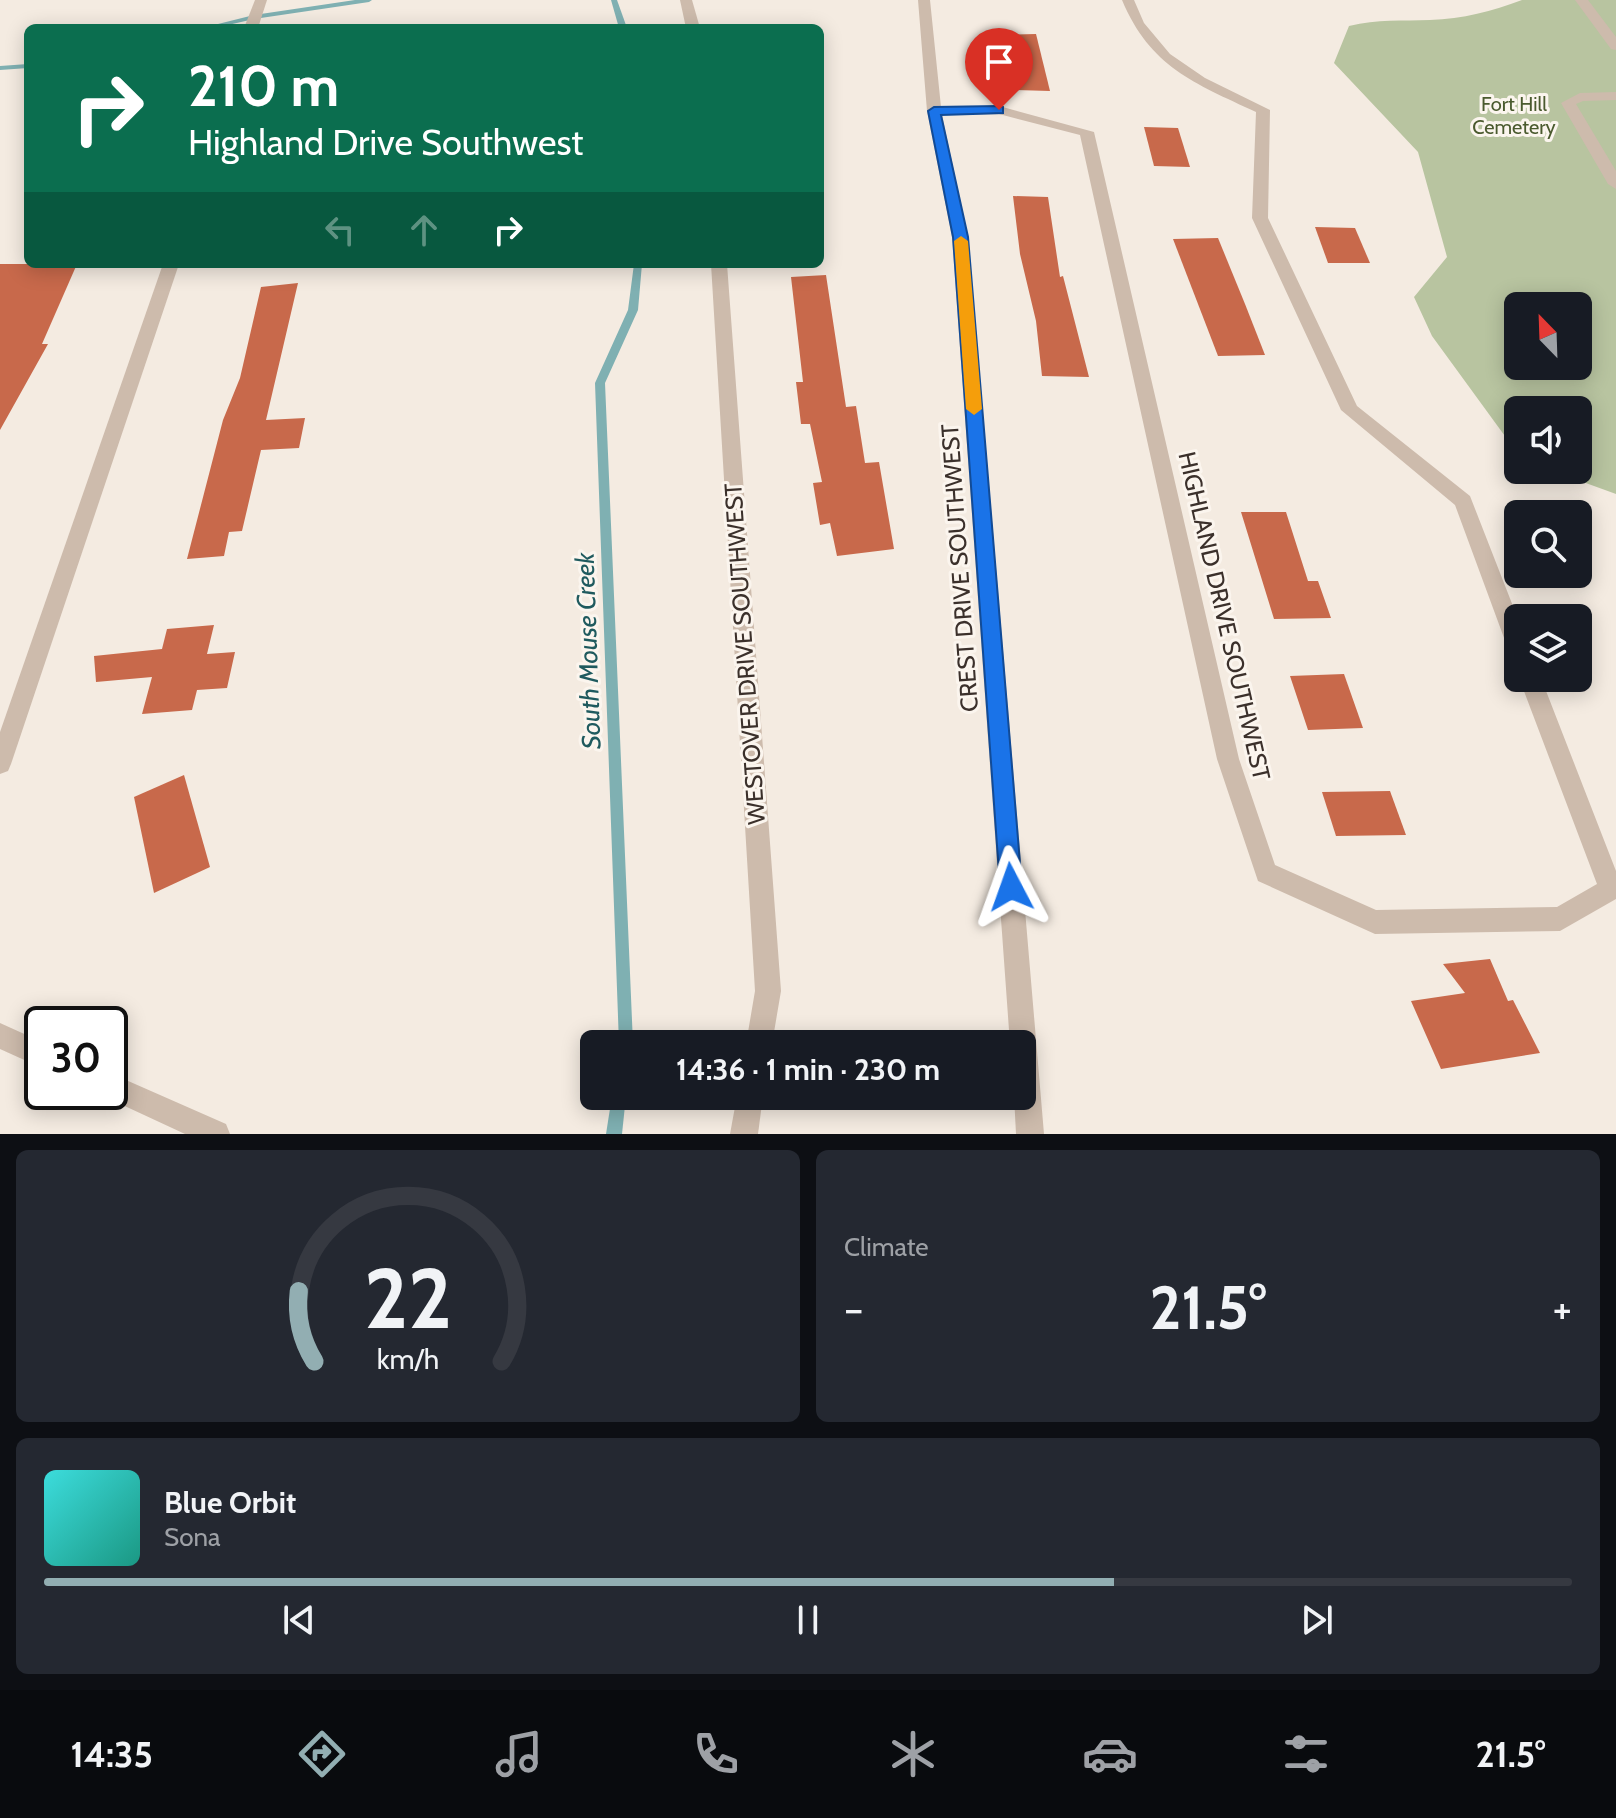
<!DOCTYPE html>
<html lang="en">
<head>
<meta charset="utf-8">
<style>
  body { margin:0; font-family:Cabin,sans-serif; background:#242831; color:#f1f3f6; height:100vh; display:flex; flex-direction:column; font-size:30px; white-space:nowrap }
  * { box-sizing:border-box; margin:0 }
  p { font-size:26px; color:#9ea1a6 }
  .icon { flex:none; width:44px; height:44px; fill:none; stroke:currentColor; stroke-width:2; stroke-linecap:round; stroke-linejoin:round }
  .map { position:relative; height:1134px; overflow:hidden }
  .sheet { display:flex; flex-direction:column; gap:16px; padding:16px; background:#0d0f14; flex:1 }
  .sheet>* { flex:none }
  .banner { position:absolute; left:24px; top:24px; width:800px; height:244px; border-radius:12px; box-shadow:0 4px 20px #0003; background:#0b6e4f; color:#fff; overflow:hidden }
  .needle { width:52px; rotate:337deg }
  .controls { position:absolute; left:1504px; top:292px; display:grid; gap:16px }
  .controls a { display:grid; place-items:center; width:88px; height:88px; border-radius:12px; background:#171b24; box-shadow:0 4px 20px #0003; font-size:40px }
  .speed { position:absolute; left:24px; top:1006px; display:flex; gap:16px; font-size:40px; font-weight:700; text-align:center }
  .speed>* { display:grid; place-content:center; width:104px; height:104px; border-radius:50%; background:#171b24; box-shadow:0 4px 20px #0003; line-height:1 }
  .speed .limit { border:4px solid #111; border-radius:12px; background:#fff; color:#111 }
  .pin { position:absolute; display:grid; place-items:center; width:68px; height:68px; color:#fff; margin:-82px -34px; border-radius:50% 50% 50% 0; rotate:-45deg; box-shadow:0 0 8px #0007 }
  .pin .icon { rotate:45deg }
  .me { position:absolute; width:88px; margin:-44px; rotate:356deg; stroke-linejoin:round; filter:drop-shadow(0 0 6px #0008) }
  .turn { display:flex; align-items:center; gap:28px; height:168px; padding:0 32px; font-size:36px }
  .turn .icon { width:104px; height:104px; stroke-width:2.5 }
  .turn b { display:block; font-size:56px; line-height:68px }
  .lanes { display:flex; align-items:center; height:76px; padding:0 32px; background:#0003; justify-content:center; gap:40px; direction:ltr }
  .lanes .off { opacity:.35 }
  .big { font-size:60px; font-weight:800; line-height:1.1 }
  .sheet .tile { flex:1; display:flex; flex-direction:column; justify-content:center; gap:12px; min-width:0; padding:0 28px; border-radius:12px; background:#242831 }
  .sheet .dial { align-items:center; gap:0 }
  .dial svg { height:208px; overflow:visible; fill:none; stroke:#363941; stroke-width:7; stroke-linecap:round; text-anchor:middle }
  .dial text { fill:#f1f3f6; stroke:none }
  .song { display:flex; align-items:center; gap:24px }
  .cover { width:96px; height:96px; border-radius:12px; background:linear-gradient(135deg,hsl(180 70% 55%),hsl(170 70% 35%)) }
  .played { height:8px; border-radius:4px; background:linear-gradient(90deg,#92aeb2 70%,#363941 70%) }
  .keys { display:flex; justify-content:space-around; direction:ltr }
  .heat { display:flex; justify-content:space-between; align-items:center; font-size:44px; direction:ltr }
  .sheet .tiles { flex:1; display:grid; gap:16px; grid-template-columns:1fr 1fr }
  .tile:last-child { grid-column:span 2 }
  .trip { position:absolute; left:580px; top:1030px; width:456px; height:80px; border-radius:12px; background:#171b24; box-shadow:0 4px 20px #0003; font-weight:800; line-height:80px; text-align:center }
  .dock { display:flex; height:128px; justify-content:space-around; align-items:center; background:#090b0e; color:#9ea1a6 }
  .dock .icon { width:56px; height:56px }
  .dock .on { color:#92aeb2 }
  .dock b { font-size:36px; color:#f1f3f6 }
  .map>svg:first-child { display:block }
  .green { fill:#b8c4a0; fill-rule:evenodd }
  .lines { fill:none; stroke-linecap:round; stroke-linejoin:round }
  .stream { fill:#7fb0b2; fill-rule:evenodd }
  .building { fill:#c8694b }
  .minor { fill:#cdbbac; fill-rule:evenodd }
  .route { fill:#1a73e8; stroke:#114b97; stroke-width:2 }
  .slow { fill:#f59e0b }
  .labels { text-anchor:middle; stroke-width:6; stroke-linejoin:round; paint-order:stroke }
  .far-park-label { font-size:20px; fill:#4a5a2e; stroke:#fbf5ee }
  .street-label { font-size:24px; fill:#3b302b; stroke:#fbf5ee }
  .water-label { font-size:26px; font-style:italic; fill:#1f5a5e; stroke:#fbf5ee }
</style>
</head>
<body>
<div class="map">
<svg width="1616" height="1134" viewBox="0 0 1616 1134">
  <rect width="100%" height="100%" fill="#f4ebe1"/>
  <path class="green" d="M1522,0H1616V494L1550,470H1578V410H1518V454L1432,336L1414,297L1447,257L1418,152L1334,63L1349,26C1378,19 1402,21 1430,20C1463,19 1492,11 1522,0ZM1518,306H1578V366H1518Z"/>
  <g class="lines">
    <g class="stream">
      <polygon points="355,0 372,0 369,2 254,19 215,28 202,28 254,15"/>
      <polygon points="611,0 617,0 627,28 619,28"/>
      <polygon points="28,64 28,68 0,70 0,66"/>
      <polygon points="634,264 642,264 638,310 605,383 633,1044 619,1044 595,383 628,310"/>
      <polygon points="612,1096 626,1096 622,1134 606,1134"/>
    </g>
  </g>
  <g class="building">
    <polygon points="1036,34 1050,91 1012,90 998,35"/>
    <polygon points="1144,127 1178,128 1190,167 1154,166"/>
    <polygon points="1013,196 1048,197 1060,277 1063,276 1089,377 1042,376 1036,321 1020,254"/>
    <polygon points="1315,227 1355,228 1370,263 1328,263"/>
    <polygon points="1218,238 1245,304 1265,355 1218,356 1173,239"/>
    <polygon points="0,264 77,264 42,344 48,344 0,430"/>
    <polygon points="826,275 846,407 856,406 865,463 879,462 894,549 837,556 830,523 820,525 813,483 822,482 810,424 801,424 796,382 803,382 791,277"/>
    <polygon points="298,283 266,420 305,418 299,448 261,450 242,531 229,532 224,556 187,559 223,420 240,378 261,287"/>
    <polygon points="1241,512 1286,512 1308,581 1318,581 1331,618 1274,619"/>
    <polygon points="214,625 207,654 235,652 227,688 197,690 192,710 142,714 152,677 96,682 94,656 162,649 167,629"/>
    <polygon points="1344,674 1363,728 1308,730 1290,676"/>
    <polygon points="184,775 210,867 154,893 134,797"/>
    <polygon points="1390,791 1406,835 1336,836 1322,792"/>
    <polygon points="1490,959 1508,1001 1513,1000 1540,1053 1441,1069 1411,1001 1465,993 1443,964"/>
  </g>
  <g class="lines">
    <g class="minor">
      <polygon points="255,0 267,0 258,28 244,28"/>
      <polygon points="680,0 692,0 700,28 686,28"/>
      <polygon points="918,0 930,0 941,107 999,106 1094,132 1239,759 1275,865 1376,910 1557,907 1597,884 1519,678 1541,678 1616,871 1616,899 1560,931 1375,934 1258,881 1217,759 1080,135 999,114 942,115 968,237 1044,1134 1016,1134 1014,1096 1022,1096 1022,1044 1010,1044 952,237 927,111"/>
      <path d="M1122,0H1134L1144,23L1170,54L1205,78L1270,110L1268,218L1357,406L1470,496L1518,619V655L1511,652L1507,646L1455,505L1341,410L1252,218L1256,112C1194,83 1150,67 1122,0Z"/>
      <polygon points="1575,0 1588,0 1616,37 1616,50 1611,49"/>
      <polygon points="1616,92 1616,100 1583,101 1576,104 1616,171 1616,189 1608,184 1561,103 1580,93"/>
      <polygon points="163,264 179,264 11,764 8,771 0,774 0,732"/>
      <polygon points="711,264 727,264 781,991 772,1044 746,1044 755,991"/>
      <polygon points="0,1023 42,1042 42,1068 0,1049"/>
      <polygon points="110,1073 226,1124 230,1134 185,1134 101,1095 99,1092 110,1092"/>
      <polygon points="737,1096 763,1096 758,1134 730,1134"/>
    </g>
  </g>
  <polygon class="route" points="999,106 1003,107 1003,113 941,115 968,237 1022,887 1019,894 1011,897 1003,894 1000,887 953,237 928,111 934,107"/>
  <polygon class="slow" points="961,236 968,241 982,409 974,415 966,409 954,241"/>
  <g class="labels">
    <g class="far-park-label">
      <text x="1514" y="111">Fort Hill<tspan x="1514" dy="23">Cemetery</tspan></text>
    </g>
    <g class="street-label">
      <text transform="translate(960 568) rotate(-94)" y="8">CREST DRIVE SOUTHWEST</text>
      <text transform="translate(1224 616) rotate(77)" y="8">HIGHLAND DRIVE SOUTHWEST</text>
      <text transform="translate(745 654) rotate(-94)" y="8">WESTOVER DRIVE SOUTHWEST</text>
    </g>
    <g class="water-label">
      <text transform="translate(588 651) rotate(-92)" y="9">South Mouse Creek</text>
    </g>
  </g>
</svg>
<div class="controls">
<a><svg class="needle" viewBox="-14 -14 28 28"><path d="M0-13l5 13h-10z" fill="#e53935"/><path d="M0 13l5-13h-10z" fill="#9ea1a6"/></svg></a>
<a><svg class="icon" aria-label="sound" viewBox="0 0 24 24"><path d="M4 9h4l5-4v14l-5-4H4zM17 9q2 3 0 6"/></svg></a>
<a><svg class="icon" aria-label="search" viewBox="0 0 24 24"><circle cx="10" cy="10" r="6"/><path d="M15 15l6 6"/></svg></a>
<a><svg class="icon" aria-label="layers" viewBox="0 0 24 24"><path d="M12 4l9 5-9 5-9-5zM3 14l9 5 9-5"/></svg></a>
</div>
<div class="speed"><div class="limit">30</div></div>
<div class="pin" style="left:999px;top:110px;background:#d93025"><svg class="icon" aria-label="arrive" viewBox="0 0 24 24"><path d="M6 21V4h12l-3 4 3 4H6"/></svg></div>
<svg class="me" style="left:1011px;top:887px" viewBox="-20 -20 40 40"><path d="M0-17L14 15 0 8-14 15z" fill="#1a73e8" stroke="#fff" stroke-width="4"/></svg>
<div class="trip">14:36 · 1 min · 230 m</div>
<div class="banner">
<div class="turn"><svg class="icon" aria-label="right" viewBox="0 0 24 24"><path d="M7 20v-9h11M14 6l5 5-5 5"/></svg><div><b>210 m</b>Highland Drive Southwest</div></div>
<div class="lanes"><svg class="icon off" aria-label="left" viewBox="0 0 24 24"><path d="M17 20v-9H6M10 6l-5 5 5 5"/></svg><svg class="icon off" aria-label="ahead" viewBox="0 0 24 24"><path d="M12 20V5M6 11l6-6 6 6"/></svg><svg class="icon" aria-label="right" viewBox="0 0 24 24"><path d="M7 20v-9h11M14 6l5 5-5 5"/></svg></div>
</div>
</div>
<section class="sheet">
<div class="tiles">
<div class="tile dial"><svg viewBox="0 0 100 80">
<path d="M14 69A42 42 0 1 1 86 69"/>
<path d="M14 69A42 42 0 0 1 8 42" stroke="#92aeb2"/>
<text x="50" y="56" font-size="32" font-weight="700">22</text>
<text x="50" y="72" font-size="11">km/h</text>
</svg></div>
<div class="tile"><p>Climate</p>
<div class="heat"><a>−</a><b class="big">21.5°</b><a>+</a></div>
</div>
<div class="tile">
<div class="song"><i class="cover"></i><div><b>Blue Orbit</b><p>Sona</p></div></div>
<div class="played"></div>
<div class="keys"><svg class="icon" aria-label="previous" viewBox="0 0 24 24"><path d="M18 5L8 12l10 7zM5 5v14"/></svg><svg class="icon" aria-label="pause" viewBox="0 0 24 24"><path d="M8 5v14M16 5v14"/></svg><svg class="icon" aria-label="next" viewBox="0 0 24 24"><path d="M6 5l10 7-10 7zM19 5v14"/></svg></div>
</div>
</div>
</section>
<nav class="dock">
<b>14:35</b>
<svg class="icon on" aria-label="directions" viewBox="0 0 24 24"><path d="M12 3l9 9-9 9-9-9zM9 14v-3h6M13 9l2 2-2 2"/></svg>
<svg class="icon" aria-label="music" viewBox="0 0 24 24"><path d="M9 18V5l10-2v13"/><circle cx="6" cy="18" r="3"/><circle cx="16" cy="16" r="3"/></svg>
<svg class="icon" aria-label="phone" viewBox="0 0 24 24"><path d="M5 4h4l2 5-3 2q2 4 5 5l2-3 5 2v4C11 20 4 13 5 4z"/></svg>
<svg class="icon" aria-label="climate" viewBox="0 0 24 24"><path d="M12 3v18M4 7l16 10M4 17L20 7"/></svg>
<svg class="icon" aria-label="car" viewBox="0 0 24 24"><path d="M5 17H2v-5l4-1 3-4h7l3 4 3 1v5h-3M9 17h6M6 11h13"/><circle cx="7" cy="17" r="2"/><circle cx="17" cy="17" r="2"/></svg>
<svg class="icon" aria-label="filters" viewBox="0 0 24 24"><path d="M4 7h16M4 17h16"/><circle cx="9" cy="7" r="2"/><circle cx="15" cy="17" r="2"/></svg>
<b>21.5°</b>
</nav>
</body>
</html>
